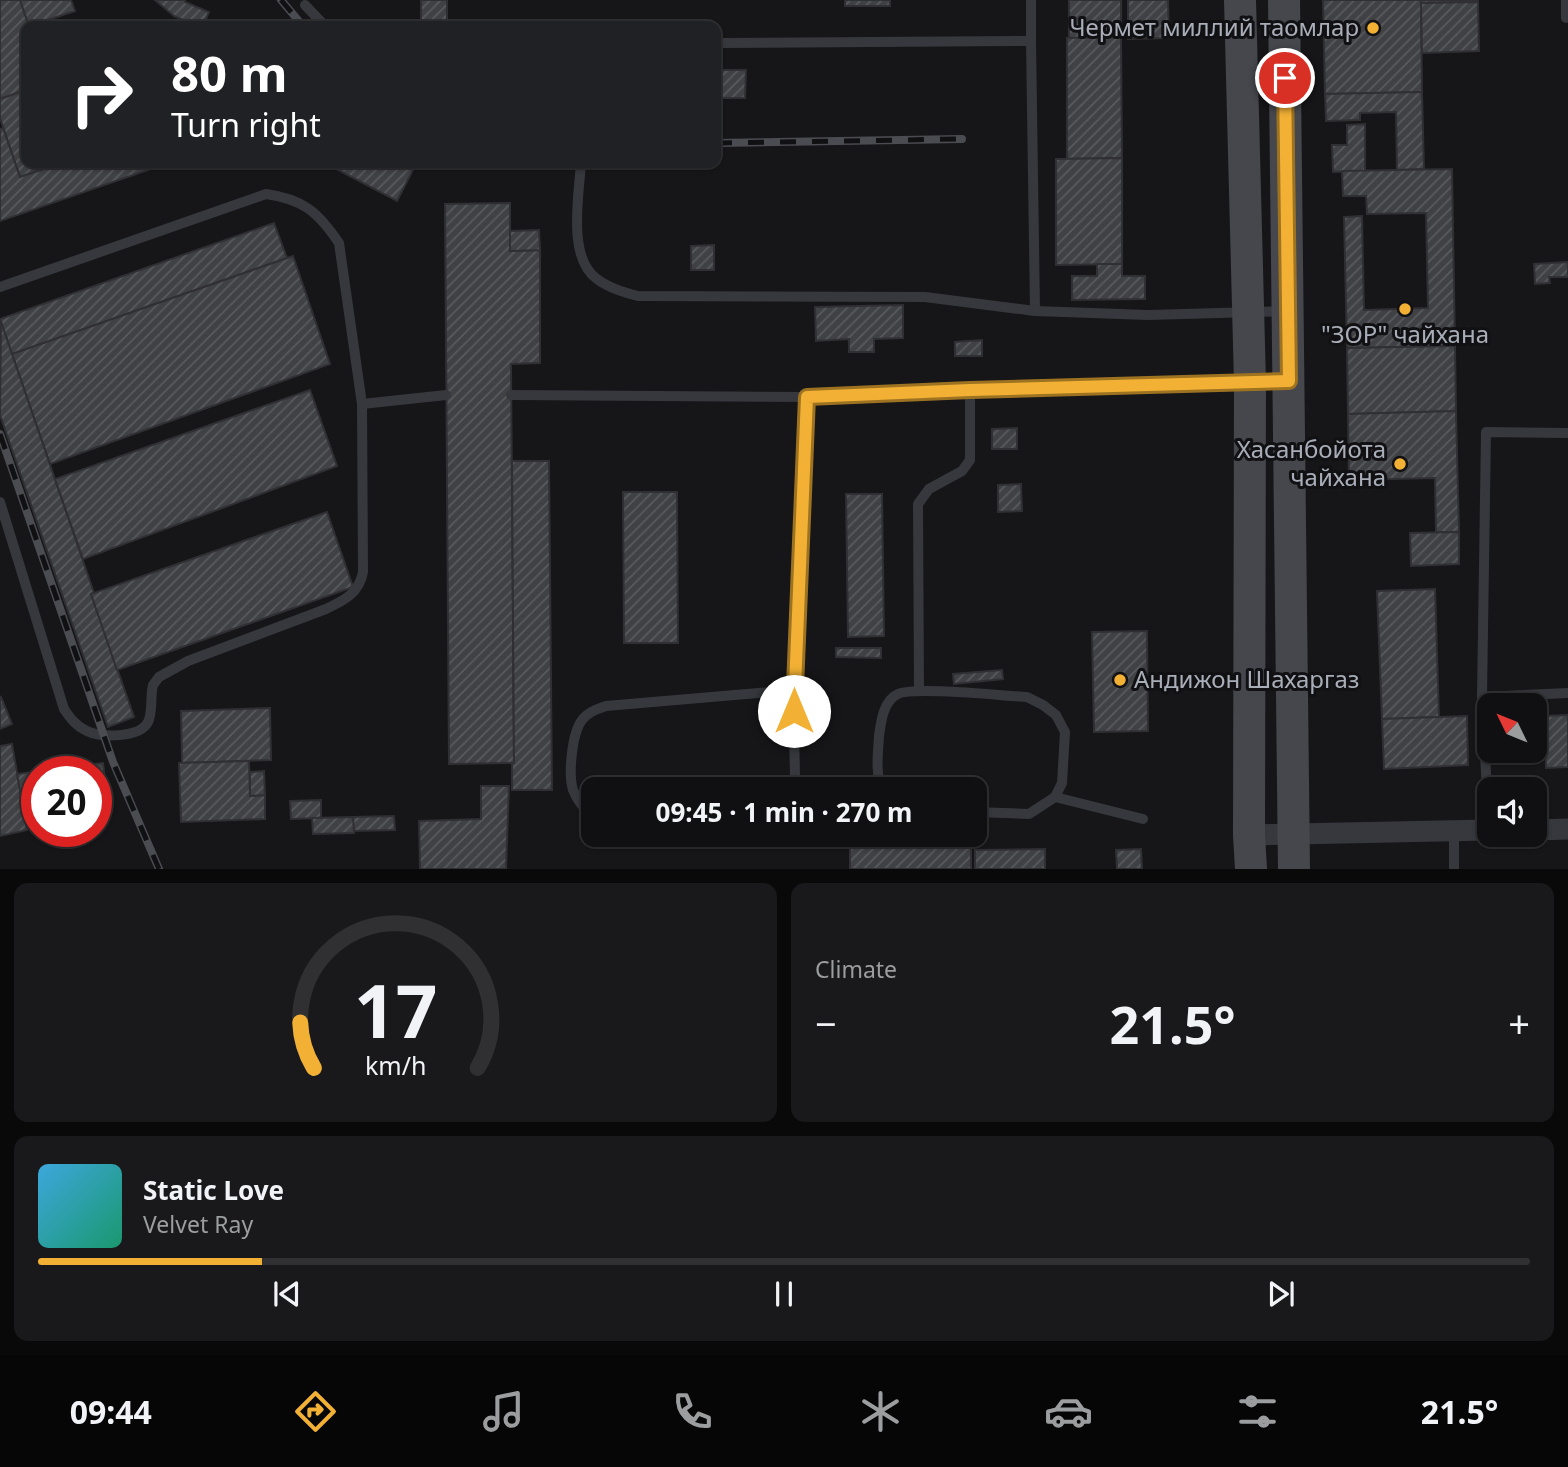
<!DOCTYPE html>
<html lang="en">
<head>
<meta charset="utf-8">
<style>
  body { margin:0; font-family:"Noto Sans",sans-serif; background:#19191b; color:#f1f3f6; height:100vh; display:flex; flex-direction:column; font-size:26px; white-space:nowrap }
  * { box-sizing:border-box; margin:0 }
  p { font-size:23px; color:#9c9d9f }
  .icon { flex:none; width:38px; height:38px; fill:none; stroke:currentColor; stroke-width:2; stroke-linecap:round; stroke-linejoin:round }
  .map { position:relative; height:869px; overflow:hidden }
  .sheet { display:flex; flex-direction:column; gap:14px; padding:14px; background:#09090a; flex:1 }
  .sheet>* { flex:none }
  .top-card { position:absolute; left:21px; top:21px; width:700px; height:147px; border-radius:14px; box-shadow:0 2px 5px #0004,0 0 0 2px #303032; background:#202124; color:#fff; overflow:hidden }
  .needle { width:46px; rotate:313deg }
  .tools { position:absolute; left:1477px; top:693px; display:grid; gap:14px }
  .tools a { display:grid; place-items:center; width:70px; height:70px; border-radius:14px; background:#101012; box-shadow:0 2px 5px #0004,0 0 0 2px #303032; font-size:35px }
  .speed { position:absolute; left:21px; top:756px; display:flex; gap:14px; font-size:35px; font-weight:700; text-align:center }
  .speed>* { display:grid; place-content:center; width:91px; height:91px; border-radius:50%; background:#101012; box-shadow:0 2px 5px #0004,0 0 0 2px #303032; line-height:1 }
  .speed .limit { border:10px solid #d22; background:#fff; color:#111 }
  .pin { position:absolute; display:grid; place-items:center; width:60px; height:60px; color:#fff; margin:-30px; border:4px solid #fff; border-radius:50%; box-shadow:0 2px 7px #0007 }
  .me { position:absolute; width:77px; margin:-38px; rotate:0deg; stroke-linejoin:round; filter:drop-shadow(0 0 5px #0008) }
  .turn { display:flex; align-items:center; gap:24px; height:147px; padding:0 35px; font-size:32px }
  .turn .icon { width:91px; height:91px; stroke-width:2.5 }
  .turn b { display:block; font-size:49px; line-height:60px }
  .big { font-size:52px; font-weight:700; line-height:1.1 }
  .sheet .widget { flex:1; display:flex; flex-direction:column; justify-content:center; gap:10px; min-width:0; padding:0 24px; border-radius:14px; background:#19191b }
  .sheet .dial { align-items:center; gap:0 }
  .dial svg { height:182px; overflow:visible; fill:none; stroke:#303032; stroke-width:7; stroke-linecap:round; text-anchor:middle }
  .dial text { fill:#f1f3f6; stroke:none }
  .song { display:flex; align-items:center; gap:21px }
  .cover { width:84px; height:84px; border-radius:10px; background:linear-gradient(135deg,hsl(200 70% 55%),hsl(160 70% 35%)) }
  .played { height:7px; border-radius:4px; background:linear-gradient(90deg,#f2b134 15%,#303032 15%) }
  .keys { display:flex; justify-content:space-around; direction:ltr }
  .heat { display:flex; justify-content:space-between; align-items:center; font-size:38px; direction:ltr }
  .sheet .tiles { flex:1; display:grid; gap:14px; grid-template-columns:1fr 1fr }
  .widget:last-child { grid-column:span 2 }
  .trip { position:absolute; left:581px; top:777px; width:406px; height:70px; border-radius:14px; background:#101012; box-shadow:0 2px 5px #0004,0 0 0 2px #303032; font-weight:700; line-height:70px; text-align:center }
  .menu { display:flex; height:112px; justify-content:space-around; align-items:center; background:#060607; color:#9c9d9f }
  .menu .icon { width:49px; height:49px }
  .menu .current { color:#f2b134 }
  .menu b { font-size:32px; color:#f1f3f6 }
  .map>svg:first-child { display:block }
  .building { fill:url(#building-hatch); stroke:#303034; stroke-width:2 }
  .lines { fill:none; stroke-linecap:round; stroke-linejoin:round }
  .service { stroke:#37383d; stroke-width:10 }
  .minor { stroke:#37383d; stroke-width:21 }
  .secondary { stroke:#45474d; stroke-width:32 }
  .rail-casing { stroke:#4a4c52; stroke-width:8 }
  .rail { stroke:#111113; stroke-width:5; stroke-dasharray:16; stroke-linecap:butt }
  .route-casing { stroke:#9d7322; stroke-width:18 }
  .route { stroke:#f2b134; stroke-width:12 }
  .poi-dot { fill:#f2b134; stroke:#111113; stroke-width:2.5 }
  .labels { text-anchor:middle; stroke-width:6; stroke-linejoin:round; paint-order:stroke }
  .poi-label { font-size:24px; fill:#a8adb8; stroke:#111113; text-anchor:end }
</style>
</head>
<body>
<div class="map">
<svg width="1568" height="869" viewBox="0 0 1568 869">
  <defs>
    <pattern id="building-hatch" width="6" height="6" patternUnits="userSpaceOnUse" patternTransform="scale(1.75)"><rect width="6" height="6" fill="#404145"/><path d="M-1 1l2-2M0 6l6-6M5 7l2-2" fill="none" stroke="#595a5e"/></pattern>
  </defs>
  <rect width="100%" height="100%" fill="#161618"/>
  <g class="building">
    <polygon points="0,0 20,0 29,26 26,26 26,90 0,99"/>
    <polygon points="20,0 71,0 75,11 29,26"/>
    <polygon points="155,0 185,0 185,2 209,12 203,26 197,26 174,16"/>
    <rect x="421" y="0" width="26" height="26"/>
    <rect x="845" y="0" width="45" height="6"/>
    <polygon points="1069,0 1121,0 1121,37 1069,38"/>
    <polygon points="1128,0 1168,0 1169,38 1128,39"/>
    <polygon points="1323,0 1421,0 1422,92 1325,94"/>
    <polygon points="1421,0 1478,0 1478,2 1421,3"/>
    <polygon points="1478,2 1479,51 1422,53 1421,3"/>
    <polygon points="1121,37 1122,158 1067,159 1067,38"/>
    <polygon points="716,70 746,70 745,98 716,98"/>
    <polygon points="26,90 26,163 62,163 20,177 0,118 0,99"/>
    <polygon points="1422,92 1424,169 1397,170 1396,112 1360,113 1360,120 1326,121 1325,94"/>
    <polygon points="1365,124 1365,171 1333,172 1332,145 1347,145 1347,125"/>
    <polygon points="3,128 20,177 62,163 168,163 0,221 0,129"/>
    <polygon points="1122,158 1122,264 1056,265 1056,159"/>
    <polygon points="325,163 415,163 416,164 397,201"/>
    <polygon points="1452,169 1455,346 1347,348 1344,217 1362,216 1364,310 1428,308 1426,213 1367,214 1366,196 1343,196 1342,171"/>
    <polygon points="510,203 510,251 540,250 540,363 511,364 514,763 449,764 445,204"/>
    <polygon points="274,223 287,258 12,354 0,319"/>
    <polygon points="539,230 540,250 510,251 510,231"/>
    <polygon points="714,245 714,270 691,270 691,246"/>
    <polygon points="293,256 330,364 50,464 12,354"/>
    <polygon points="1568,262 1568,277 1549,277 1550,283 1535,284 1534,264"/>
    <polygon points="1097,264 1122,264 1122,276 1145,276 1145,299 1072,300 1072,276 1097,276"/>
    <polygon points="903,305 903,338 874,339 874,352 849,352 849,339 816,341 815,307"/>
    <polygon points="1,322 94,593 91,594 134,717 108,727 0,415"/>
    <polygon points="982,340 982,356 955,356 955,342"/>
    <polygon points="1455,346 1456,411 1348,414 1347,348"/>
    <polygon points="310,390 337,466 83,559 55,479"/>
    <polygon points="1456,411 1459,532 1436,532 1435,478 1349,480 1348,414"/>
    <polygon points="1017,428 1017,449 992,449 992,429"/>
    <polygon points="512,461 549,461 552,790 512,790 512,763 514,763"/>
    <polygon points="1021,484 1022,511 998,512 998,485"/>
    <polygon points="623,492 677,492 678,643 624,643"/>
    <polygon points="846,494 882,494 884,636 848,637"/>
    <polygon points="327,512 353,587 117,670 91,594"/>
    <polygon points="1459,532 1459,564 1411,566 1410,533"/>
    <polygon points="1435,589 1439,717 1382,719 1377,591"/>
    <polygon points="1147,631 1148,731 1094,732 1092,632"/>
    <polygon points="836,648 881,648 881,658 836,657"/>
    <polygon points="1002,670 1003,679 954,684 953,674"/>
    <polygon points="1,697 12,724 0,729 0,698"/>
    <polygon points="270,708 271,760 182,763 181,711"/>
    <polygon points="1568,715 1568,767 1546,768 1545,716"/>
    <polygon points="1467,716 1468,765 1384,769 1382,719"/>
    <polygon points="12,744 27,830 0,836 0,746"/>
    <polygon points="249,761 250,796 265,795 265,819 181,822 179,763"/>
    <polygon points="103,763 109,812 96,813 96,772 37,772 37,821 26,822 17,774"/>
    <polygon points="264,771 265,795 250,796 250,772"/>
    <polygon points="481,786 509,786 506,869 420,869 419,821 481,819"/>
    <polygon points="321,800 321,818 291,819 290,801"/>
    <polygon points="394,816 395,830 353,831 353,817"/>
    <polygon points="353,817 354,833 313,834 312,818"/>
    <rect x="850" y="835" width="121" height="34"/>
    <polygon points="1045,849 1045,869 975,869 975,850"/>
    <polygon points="1141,849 1142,869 1117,869 1116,850"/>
  </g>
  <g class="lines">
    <g class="service">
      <polyline points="1031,0 1031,41"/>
      <polyline points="1566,0 1566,18"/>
      <polyline points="305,5 325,26"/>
      <polyline points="716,43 1031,41 1035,311"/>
      <path d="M581,163C579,195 567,258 597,279C609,288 623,292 638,296L925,297L1035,311L1148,315L1286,311"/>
      <path d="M0,287L266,194C303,199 318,212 339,243L362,404L363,572C359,593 345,600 326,609L188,661L159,677L153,685C150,696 153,713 148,722C140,738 101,738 87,731C76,726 70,718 64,709L0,502"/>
      <polyline points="511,395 807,397 970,390 1285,381"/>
      <polyline points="362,404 446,395"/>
      <polyline points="919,691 918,504 929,489 962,471 970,460 970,390"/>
      <polyline points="1482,697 1486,432 1568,433"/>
      <polyline points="790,789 795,775 793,690 807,397"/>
      <path d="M882,789C875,771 878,755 879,736C881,722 883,701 898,694C915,686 1004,696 1027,697L1043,705L1056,715L1065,732L1062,783L1055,797L1029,814L975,812"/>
      <polyline points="1055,797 1143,819"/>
      <path d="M593,816C585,810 577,800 573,790C568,774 572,733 582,720C588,712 597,709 606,706L793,690"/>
      <polyline points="1489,830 1482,697 1568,693"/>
      <polyline points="1454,831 1454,869"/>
    </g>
    <g class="minor">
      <polyline points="1535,830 1568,829"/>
      <polyline points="1249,835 1489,830"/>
    </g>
    <g class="secondary">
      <polyline points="1240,0 1250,383 1249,835 1251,869"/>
      <polyline points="1284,0 1294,869"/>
    </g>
    <g class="rail-casing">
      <g id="rail">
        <polyline points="281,0 303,26"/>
        <polyline points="716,143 962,139"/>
        <polyline points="0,434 113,762 159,869"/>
      </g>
    </g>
    <use href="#rail" class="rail"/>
  </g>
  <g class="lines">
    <g class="route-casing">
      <polyline id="route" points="794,711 807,397 970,390 1289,381 1285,78"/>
    </g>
    <use href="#route" class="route"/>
  </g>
  <g class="poi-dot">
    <circle cx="1373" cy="28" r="7"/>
    <circle cx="1405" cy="309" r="7"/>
    <circle cx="1400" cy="464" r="7"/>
    <circle cx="1120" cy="680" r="7"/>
  </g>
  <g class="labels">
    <g class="poi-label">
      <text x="1359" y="36">Чермет миллий таомлар</text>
      <text x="1405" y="343" text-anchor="middle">"ЗОР" чайхана</text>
      <text x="1386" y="458">Хасанбойота<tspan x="1386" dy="28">чайхана</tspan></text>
      <text x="1134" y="688" text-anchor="start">Андижон Шахаргаз</text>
    </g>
  </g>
</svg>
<div class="tools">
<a><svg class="needle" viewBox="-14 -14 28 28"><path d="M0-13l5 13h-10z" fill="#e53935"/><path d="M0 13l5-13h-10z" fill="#9c9d9f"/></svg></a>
<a><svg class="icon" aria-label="sound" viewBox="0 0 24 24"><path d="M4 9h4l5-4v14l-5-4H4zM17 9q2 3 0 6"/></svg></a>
</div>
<div class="speed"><div class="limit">20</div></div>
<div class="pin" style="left:1285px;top:78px;background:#d93025"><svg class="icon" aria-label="arrive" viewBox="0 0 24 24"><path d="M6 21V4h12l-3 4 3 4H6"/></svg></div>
<svg class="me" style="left:794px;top:711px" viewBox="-20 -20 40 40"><circle r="19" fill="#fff"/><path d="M0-13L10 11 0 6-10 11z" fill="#f2b134"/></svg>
<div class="trip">09:45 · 1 min · 270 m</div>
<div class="top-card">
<div class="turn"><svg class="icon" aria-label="right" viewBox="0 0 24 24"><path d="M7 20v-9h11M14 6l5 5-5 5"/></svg><div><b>80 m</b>Turn right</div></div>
</div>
</div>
<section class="sheet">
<div class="tiles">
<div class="widget dial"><svg viewBox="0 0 100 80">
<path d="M14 69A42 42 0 1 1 86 69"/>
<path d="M14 69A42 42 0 0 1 8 49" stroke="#f2b134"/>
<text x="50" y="56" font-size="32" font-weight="700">17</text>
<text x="50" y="72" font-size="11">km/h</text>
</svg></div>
<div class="widget"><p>Climate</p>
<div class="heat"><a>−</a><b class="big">21.5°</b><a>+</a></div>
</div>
<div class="widget">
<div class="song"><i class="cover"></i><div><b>Static Love</b><p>Velvet Ray</p></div></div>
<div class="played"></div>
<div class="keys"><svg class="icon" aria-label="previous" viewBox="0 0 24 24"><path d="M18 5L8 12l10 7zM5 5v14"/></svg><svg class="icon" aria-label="pause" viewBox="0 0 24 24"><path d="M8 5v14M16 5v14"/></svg><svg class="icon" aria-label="next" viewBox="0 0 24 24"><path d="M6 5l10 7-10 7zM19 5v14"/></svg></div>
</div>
</div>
</section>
<nav class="menu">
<b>09:44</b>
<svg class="icon current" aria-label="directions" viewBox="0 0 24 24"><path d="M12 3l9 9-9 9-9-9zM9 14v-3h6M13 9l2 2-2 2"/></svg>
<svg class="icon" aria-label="music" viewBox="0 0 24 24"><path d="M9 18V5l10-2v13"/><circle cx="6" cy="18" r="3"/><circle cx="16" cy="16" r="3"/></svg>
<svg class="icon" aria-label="phone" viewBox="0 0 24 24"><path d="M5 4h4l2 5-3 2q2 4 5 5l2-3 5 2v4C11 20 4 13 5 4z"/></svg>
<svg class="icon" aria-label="climate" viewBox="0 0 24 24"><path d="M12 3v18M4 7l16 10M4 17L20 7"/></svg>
<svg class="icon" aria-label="car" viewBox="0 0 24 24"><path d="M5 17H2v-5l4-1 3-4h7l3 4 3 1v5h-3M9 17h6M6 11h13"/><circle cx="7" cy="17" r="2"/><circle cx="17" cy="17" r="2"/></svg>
<svg class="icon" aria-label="filters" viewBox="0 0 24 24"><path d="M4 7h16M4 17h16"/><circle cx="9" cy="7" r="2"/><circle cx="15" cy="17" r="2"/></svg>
<b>21.5°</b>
</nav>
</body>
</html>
